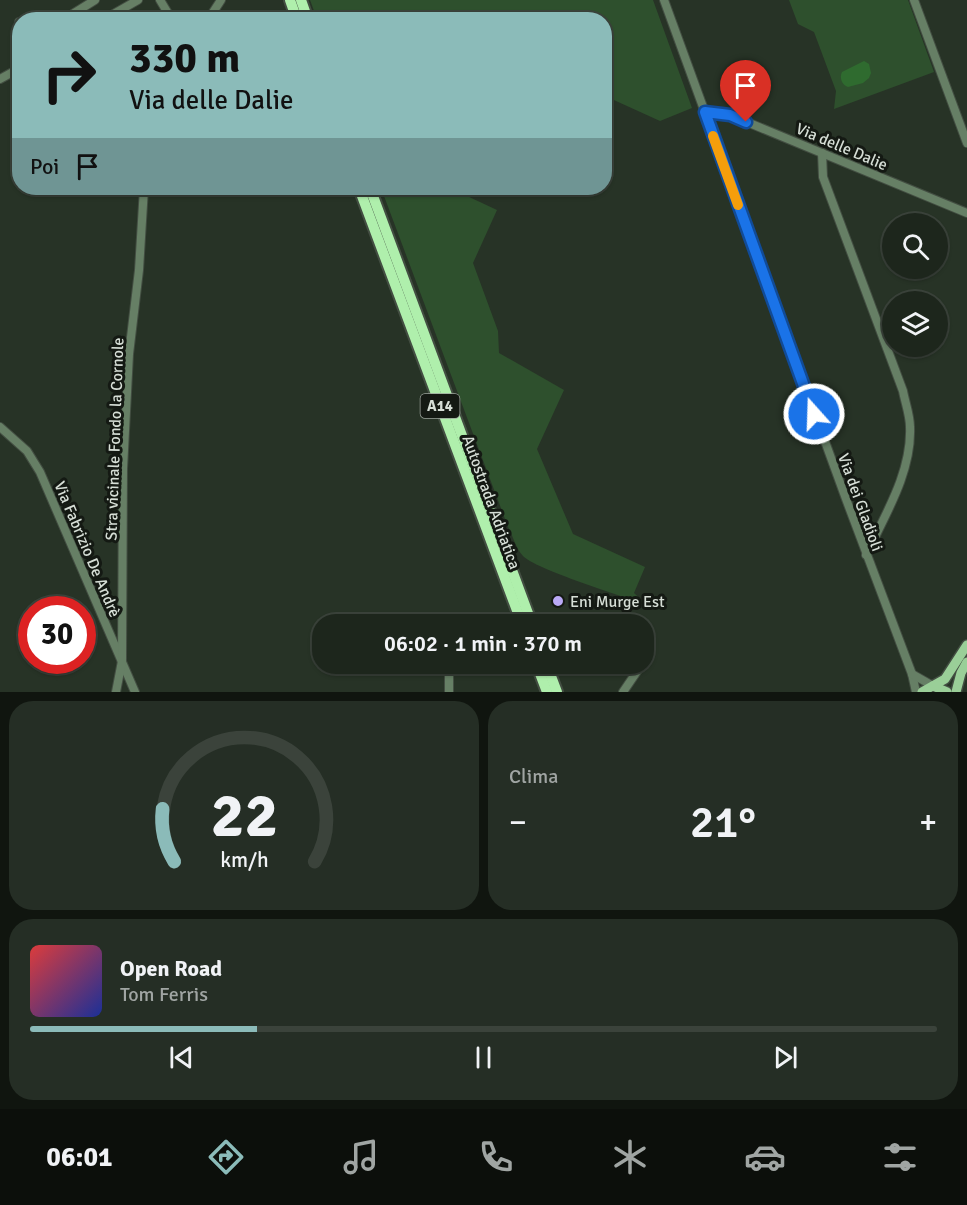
<!DOCTYPE html>
<html lang="it">
<head>
<meta charset="utf-8">
<style>
  body { margin:0; font-family:Signika,sans-serif; background:#252e25; color:#f1f3f6; height:100vh; display:flex; flex-direction:column; font-size:22px; white-space:nowrap }
  * { box-sizing:border-box; margin:0 }
  p { font-size:20px; color:#a0a5a3 }
  .icon { flex:none; width:33px; height:33px; fill:none; stroke:currentColor; stroke-width:2; stroke-linecap:round; stroke-linejoin:round }
  .map { position:relative; height:692px; overflow:hidden }
  .details { display:flex; flex-direction:column; gap:9px; padding:9px; background:#10150f; flex:1 }
  .details>* { flex:none }
  .top-card { position:absolute; left:12px; top:12px; width:600px; height:183px; border-radius:24px; box-shadow:0 2px 4px #0004,0 0 0 2px #3b433b; background:#8bbbb9; color:#111; overflow:hidden }
  .controls { position:absolute; left:882px; top:213px; display:grid; gap:12px }
  .controls a { display:grid; place-items:center; width:66px; height:66px; border-radius:50%; background:#1d261c; box-shadow:0 2px 4px #0004,0 0 0 2px #3b433b; font-size:30px }
  .speed { position:absolute; left:18px; top:596px; display:flex; gap:12px; font-size:30px; font-weight:700; text-align:center }
  .speed>* { display:grid; place-content:center; width:78px; height:78px; border-radius:50%; background:#1d261c; box-shadow:0 2px 4px #0004,0 0 0 2px #3b433b; line-height:1 }
  .speed .limit { border:9px solid #d22; background:#fff; color:#111 }
  .pin { position:absolute; display:grid; place-items:center; width:51px; height:51px; color:#fff; margin:-62px -26px; border-radius:50% 50% 50% 0; rotate:-45deg; box-shadow:0 0 6px #0007 }
  .pin .icon { rotate:45deg }
  .me { position:absolute; width:66px; margin:-33px; rotate:340deg; stroke-linejoin:round; filter:drop-shadow(0 0 4px #0008) }
  .turn { display:flex; align-items:center; gap:21px; height:126px; padding:0 18px; font-size:27px }
  .turn .icon { width:78px; height:78px; stroke-width:2.5 }
  .turn b { display:block; font-size:42px; line-height:51px }
  .then { display:flex; align-items:center; height:57px; padding:0 18px; background:#0003; gap:12px; font-size:22px }
  .big { font-size:45px; font-weight:600; line-height:1.1 }
  .details .card { flex:1; display:flex; flex-direction:column; justify-content:center; gap:9px; min-width:0; padding:0 21px; border-radius:24px; background:#252e25 }
  .details .dial { align-items:center; gap:0 }
  .dial svg { height:156px; overflow:visible; fill:none; stroke:#3b433b; stroke-width:7; stroke-linecap:round; text-anchor:middle }
  .dial text { fill:#f1f3f6; stroke:none }
  .song { display:flex; align-items:center; gap:18px }
  .cover { width:72px; height:72px; border-radius:9px; background:linear-gradient(135deg,hsl(0 70% 55%),hsl(230 70% 35%)) }
  .played { height:6px; border-radius:3px; background:linear-gradient(90deg,#8bbbb9 25%,#3b433b 25%) }
  .keys { display:flex; justify-content:space-around; direction:ltr }
  .heat { display:flex; justify-content:space-between; align-items:center; font-size:33px; direction:ltr }
  .details .tiles { flex:1; display:grid; gap:9px; grid-template-columns:1fr 1fr }
  .card:last-child { grid-column:span 2 }
  .trip { position:absolute; left:312px; top:614px; width:342px; height:60px; border-radius:24px; background:#1d261c; box-shadow:0 2px 4px #0004,0 0 0 2px #3b433b; font-weight:600; line-height:60px; text-align:center }
  .dock { display:flex; height:96px; justify-content:space-around; align-items:center; background:#0c0f0b; color:#a0a5a3 }
  .dock .icon { width:42px; height:42px }
  .dock .active { color:#8bbbb9 }
  .dock b { font-size:27px; color:#f1f3f6 }
  .map>svg:first-child { display:block }
  .green { fill:#2e502d }
  .water { fill:#2f6b2f }
  .lines { fill:none; stroke-linecap:round; stroke-linejoin:round }
  .minor-casing { stroke:#434e42; stroke-width:10 }
  .major-casing { stroke:#434e42; stroke-width:12 }
  .highway-casing { stroke:#434e42; stroke-width:14 }
  .minor { stroke:#667f65; stroke-width:8 }
  .major { stroke:#9acf98; stroke-width:9 }
  .highway { stroke:#afefac; stroke-width:10 }
  .route-casing { stroke:#114b97; stroke-width:15 }
  .route { stroke:#1a73e8; stroke-width:10 }
  .slow { stroke:#f59e0b; stroke-width:10 }
  .poi-dot { fill:#baaaf6; stroke:#141913; stroke-width:2 }
  .labels { text-anchor:middle; stroke-width:6; stroke-linejoin:round; paint-order:stroke }
  .shield { fill:#141913; stroke:#9ca39c; stroke-width:1.5 }
  .shield-label { font-size:15px; font-weight:bold; fill:#d6ded6 }
  .street-label { font-size:16px; fill:#d6ded6; stroke:#141913 }
  .poi-label { font-size:16px; fill:#d6ded6; stroke:#141913; text-anchor:start }
</style>
</head>
<body>
<div class="map">
<svg width="967" height="692" viewBox="0 0 967 692">
  <rect width="100%" height="100%" fill="#273326"/>
  <g class="green">
    <polygon points="310,0 653,0 692,108 660,121 605,96 604,20 317,19"/>
    <polygon points="789,0 908,0 934,72 834,109 836,91 814,32 798,24"/>
    <path d="M381,188H450L497,210L473,263L498,331L499,353L564,390L537,449L573,534L645,567L634,593L646,604C624,597 535,569 523,556C516,549 513,536 508,527Z"/>
  </g>
  <path class="water" d="M864,61L869,64L871,73L869,78L863,83L848,87C842,85 839,78 842,72Z"/>
  <g class="lines">
    <g class="minor-casing">
      <g id="minor">
        <polyline points="160,0 172,20"/>
        <polyline points="664,0 846,499 912,674 916,692"/>
        <polyline points="914,0 967,143"/>
        <polyline points="63,20 95,0"/>
        <polyline points="103,20 138,0"/>
        <polyline points="208,20 221,0"/>
        <polyline points="19,22 20,22"/>
        <polyline points="0,79 20,68"/>
        <polyline points="705,112 730,115 967,213"/>
        <path d="M822,153L823,177L903,391C905,402 910,415 910,427C912,472 885,515 866,555"/>
        <polyline points="0,427 27,451 40,472 135,692"/>
        <polyline points="449,663 449,692"/>
        <polyline points="912,674 933,686"/>
        <polyline points="116,692 122,661 123,469 129,354 139,270 144,188"/>
        <polyline points="623,692 640,667"/>
      </g>
    </g>
    <g class="major-casing">
      <g id="major">
        <polyline points="933,686 947,692"/>
        <polyline points="922,692 945,679 967,645"/>
        <polyline points="956,692 961,673 967,662"/>
      </g>
    </g>
    <g class="highway-casing">
      <g id="highway">
        <polyline points="290,0 297,20"/>
        <polyline points="301,0 308,20"/>
        <polyline points="359,188 522,624"/>
        <polyline points="370,188 532,624"/>
        <polyline points="536,663 547,692"/>
        <polyline points="546,663 557,692"/>
      </g>
    </g>
    <use href="#minor" class="minor"/>
    <use href="#major" class="major"/>
    <use href="#highway" class="highway"/>
  </g>
  <g class="lines">
    <g class="route-casing">
      <polyline id="route" points="746,122 730,115 705,112 814,414"/>
    </g>
    <use href="#route" class="route"/>
    <polyline class="slow" points="713,136 738,205"/>
  </g>
  <circle class="poi-dot" cx="558" cy="601" r="6"/>
  <g class="labels">
    <rect class="shield" x="420.5" y="394" width="39" height="24" rx="4.5"/>
    <g class="shield-label">
      <text x="440" y="411">A14</text>
    </g>
    <g class="street-label">
      <text transform="translate(842 146) rotate(23)" y="6">Via delle Dalie</text>
      <text transform="translate(114 439) rotate(-88)" y="6">Stra vicinale Fondo la Cornole</text>
      <text transform="translate(492 502) rotate(70)" y="6">Autostrada Adriatica</text>
      <text transform="translate(861 502) rotate(70)" y="6">Via dei Gladioli</text>
      <text transform="translate(88 549) rotate(67)" y="6">Via Fabrizio De Andrè</text>
    </g>
    <g class="poi-label">
      <text x="570" y="607">Eni Murge Est</text>
    </g>
  </g>
</svg>
<div class="controls">
<a><svg class="icon" aria-label="search" viewBox="0 0 24 24"><circle cx="10" cy="10" r="6"/><path d="M15 15l6 6"/></svg></a>
<a><svg class="icon" aria-label="layers" viewBox="0 0 24 24"><path d="M12 4l9 5-9 5-9-5zM3 14l9 5 9-5"/></svg></a>
</div>
<div class="speed"><div class="limit">30</div></div>
<div class="pin" style="left:746px;top:122px;background:#d93025"><svg class="icon" aria-label="arrive" viewBox="0 0 24 24"><path d="M6 21V4h12l-3 4 3 4H6"/></svg></div>
<svg class="me" style="left:814px;top:414px" viewBox="-20 -20 40 40"><circle r="17" fill="#1a73e8" stroke="#fff" stroke-width="3"/><path d="M0-11L8 9 0 5-8 9z" fill="#fff"/></svg>
<div class="trip">06:02 · 1 min · 370 m</div>
<div class="top-card">
<div class="turn"><svg class="icon" aria-label="right" viewBox="0 0 24 24"><path d="M7 20v-9h11M14 6l5 5-5 5"/></svg><div><b>330 m</b>Via delle Dalie</div></div>
<div class="then">Poi<svg class="icon" aria-label="arrive" viewBox="0 0 24 24"><path d="M6 21V4h12l-3 4 3 4H6"/></svg></div>
</div>
</div>
<section class="details">
<div class="tiles">
<div class="card dial"><svg viewBox="0 0 100 80">
<path d="M14 69A42 42 0 1 1 86 69"/>
<path d="M14 69A42 42 0 0 1 8 42" stroke="#8bbbb9"/>
<text x="50" y="56" font-size="32" font-weight="700">22</text>
<text x="50" y="72" font-size="11">km/h</text>
</svg></div>
<div class="card"><p>Clima</p>
<div class="heat"><a>−</a><b class="big">21°</b><a>+</a></div>
</div>
<div class="card">
<div class="song"><i class="cover"></i><div><b>Open Road</b><p>Tom Ferris</p></div></div>
<div class="played"></div>
<div class="keys"><svg class="icon" aria-label="previous" viewBox="0 0 24 24"><path d="M18 5L8 12l10 7zM5 5v14"/></svg><svg class="icon" aria-label="pause" viewBox="0 0 24 24"><path d="M8 5v14M16 5v14"/></svg><svg class="icon" aria-label="next" viewBox="0 0 24 24"><path d="M6 5l10 7-10 7zM19 5v14"/></svg></div>
</div>
</div>
</section>
<nav class="dock">
<b>06:01</b>
<svg class="icon active" aria-label="directions" viewBox="0 0 24 24"><path d="M12 3l9 9-9 9-9-9zM9 14v-3h6M13 9l2 2-2 2"/></svg>
<svg class="icon" aria-label="music" viewBox="0 0 24 24"><path d="M9 18V5l10-2v13"/><circle cx="6" cy="18" r="3"/><circle cx="16" cy="16" r="3"/></svg>
<svg class="icon" aria-label="phone" viewBox="0 0 24 24"><path d="M5 4h4l2 5-3 2q2 4 5 5l2-3 5 2v4C11 20 4 13 5 4z"/></svg>
<svg class="icon" aria-label="climate" viewBox="0 0 24 24"><path d="M12 3v18M4 7l16 10M4 17L20 7"/></svg>
<svg class="icon" aria-label="car" viewBox="0 0 24 24"><path d="M5 17H2v-5l4-1 3-4h7l3 4 3 1v5h-3M9 17h6M6 11h13"/><circle cx="7" cy="17" r="2"/><circle cx="17" cy="17" r="2"/></svg>
<svg class="icon" aria-label="filters" viewBox="0 0 24 24"><path d="M4 7h16M4 17h16"/><circle cx="9" cy="7" r="2"/><circle cx="15" cy="17" r="2"/></svg>
</nav>
</body>
</html>
